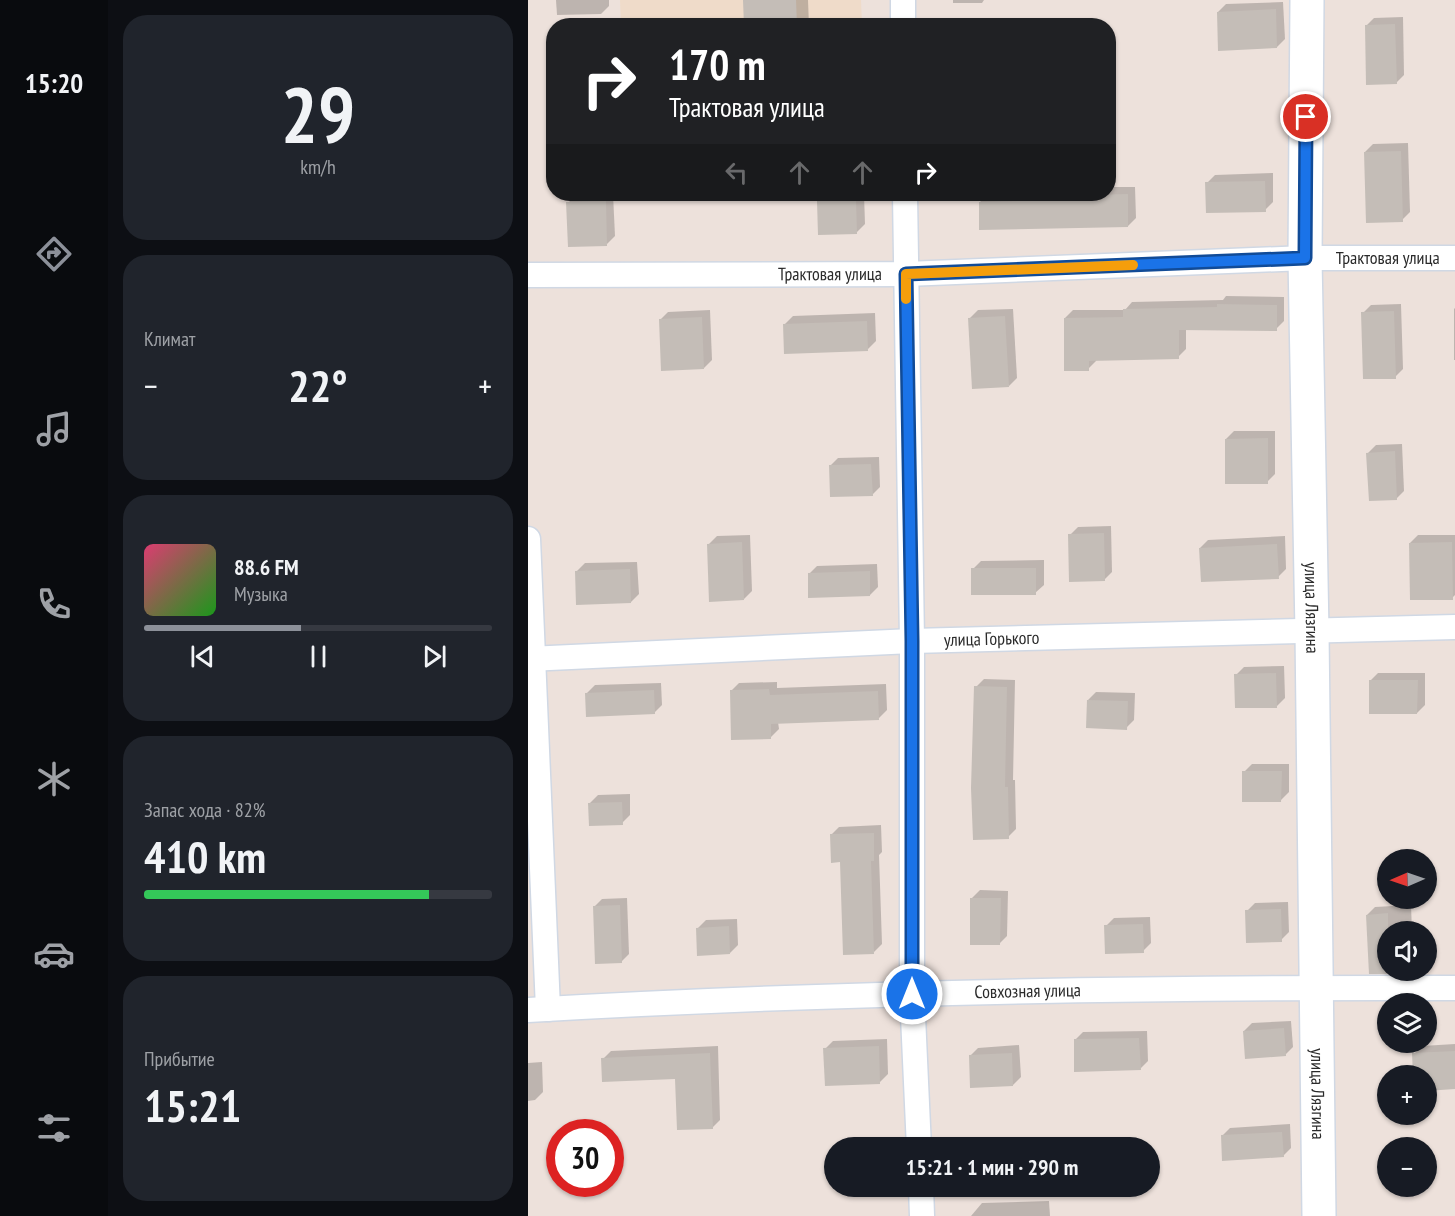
<!DOCTYPE html>
<html lang="ru">
<head>
<meta charset="utf-8">
<style>
  body { margin:0; font-family:"PT Sans Narrow",sans-serif; background:#20242c; color:#f1f3f6; height:100vh; display:flex; flex-direction:column; font-size:22px; white-space:nowrap }
  * { box-sizing:border-box; margin:0 }
  p { font-size:20px; color:#9ea1a6 }
  .icon { flex:none; width:33px; height:33px; fill:none; stroke:currentColor; stroke-width:2; stroke-linecap:round; stroke-linejoin:round }
  .map { position:relative; flex:1; overflow:hidden }
  .details { display:flex; flex-direction:column; gap:15px; padding:15px; background:#0d0f14; width:420px }
  .details>* { flex:none }
  .top-card { position:absolute; left:18px; top:18px; width:570px; height:183px; border-radius:24px; box-shadow:0 2px 4px #0004; background:#202124; color:#fff; overflow:hidden }
  .needle { width:39px; rotate:268deg }
  .buttons { position:absolute; left:849px; top:849px; display:grid; gap:12px }
  .buttons a { display:grid; place-items:center; width:60px; height:60px; border-radius:50%; background:#171b24; box-shadow:0 2px 4px #0004; font-size:30px }
  .speed { position:absolute; left:18px; top:1119px; display:flex; gap:12px; font-size:30px; font-weight:700; text-align:center }
  .speed>* { display:grid; place-content:center; width:78px; height:78px; border-radius:50%; background:#171b24; box-shadow:0 2px 4px #0004; line-height:1 }
  .speed .limit { border:9px solid #d22; background:#fff; color:#111 }
  .pin { position:absolute; display:grid; place-items:center; width:51px; height:51px; color:#fff; margin:-26px; border:3px solid #fff; border-radius:50%; box-shadow:0 2px 6px #0007 }
  .me { position:absolute; width:66px; margin:-33px; rotate:0deg; stroke-linejoin:round; filter:drop-shadow(0 0 4px #0008) }
  .turn { display:flex; align-items:center; gap:21px; height:126px; padding:0 24px; font-size:27px }
  .turn .icon { width:78px; height:78px; stroke-width:2.5 }
  .turn b { display:block; font-size:42px; line-height:51px }
  .lanes { display:flex; align-items:center; height:57px; padding:0 24px; background:#0003; justify-content:center; gap:30px; direction:ltr }
  .lanes .off { opacity:.35 }
  .big { font-size:45px; font-weight:700; line-height:1.1 }
  .details .widget { flex:1; display:flex; flex-direction:column; justify-content:center; gap:9px; min-width:0; padding:0 21px; border-radius:24px; background:#20242c }
  .details .dial { align-items:center; gap:0 }
  .dial b { font-size:78px; line-height:1 }
  .song { display:flex; align-items:center; gap:18px }
  .cover { width:72px; height:72px; border-radius:9px; background:linear-gradient(135deg,hsl(340 70% 55%),hsl(120 70% 35%)) }
  .played { height:6px; border-radius:3px; background:linear-gradient(90deg,#8c9099 45%,#363941 45%) }
  .keys { display:flex; justify-content:space-around; direction:ltr }
  .heat { display:flex; justify-content:space-between; align-items:center; font-size:33px; direction:ltr }
  .charge { height:9px; border-radius:4px; background:linear-gradient(90deg,#34c759 82%,#363941 0) }
  .trip { position:absolute; left:296px; top:1137px; width:336px; height:60px; border-radius:30px; background:#171b24; box-shadow:0 2px 4px #0004; font-weight:700; line-height:60px; text-align:center }
  main { display:flex; flex:1; min-height:0 }
  .menu { display:flex; flex-direction:column; width:108px; justify-content:space-around; align-items:center; background:#090b0e; color:#9ea1a6 }
  .menu .icon { width:42px; height:42px }
  .menu .on { color:#8c9099 }
  .menu b { font-size:27px; color:#f1f3f6 }
  .map>svg:first-child { display:block }
  .education { fill:#efdbc9 }
  .shadow { fill:#0003 }
  .building { fill:#c4bdb7 }
  .lines { fill:none; stroke-linecap:round; stroke-linejoin:round }
  .street-casing { stroke:#d0d8e4; stroke-width:27 }
  .secondary-casing { stroke:#d0d8e4; stroke-width:36 }
  .street { stroke:#fff; stroke-width:24 }
  .secondary { stroke:#fff; stroke-width:33 }
  .route-casing { stroke:#114b97; stroke-width:15 }
  .route { stroke:#1a73e8; stroke-width:10 }
  .slow { stroke:#f59e0b; stroke-width:10 }
  .labels { text-anchor:middle; stroke-width:4.5; stroke-linejoin:round; paint-order:stroke }
  .street-label { font-size:18px; fill:#2a2a2a; stroke:#fff }
</style>
</head>
<body>
<main>
<nav class="menu">
<b>15:20</b>
<svg class="icon on" aria-label="directions" viewBox="0 0 24 24"><path d="M12 3l9 9-9 9-9-9zM9 14v-3h6M13 9l2 2-2 2"/></svg>
<svg class="icon" aria-label="music" viewBox="0 0 24 24"><path d="M9 18V5l10-2v13"/><circle cx="6" cy="18" r="3"/><circle cx="16" cy="16" r="3"/></svg>
<svg class="icon" aria-label="phone" viewBox="0 0 24 24"><path d="M5 4h4l2 5-3 2q2 4 5 5l2-3 5 2v4C11 20 4 13 5 4z"/></svg>
<svg class="icon" aria-label="climate" viewBox="0 0 24 24"><path d="M12 3v18M4 7l16 10M4 17L20 7"/></svg>
<svg class="icon" aria-label="car" viewBox="0 0 24 24"><path d="M5 17H2v-5l4-1 3-4h7l3 4 3 1v5h-3M9 17h6M6 11h13"/><circle cx="7" cy="17" r="2"/><circle cx="17" cy="17" r="2"/></svg>
<svg class="icon" aria-label="filters" viewBox="0 0 24 24"><path d="M4 7h16M4 17h16"/><circle cx="9" cy="7" r="2"/><circle cx="15" cy="17" r="2"/></svg>
</nav>
<section class="details">
<div class="widget dial"><b>29</b><p>km/h</p></div>
<div class="widget"><p>Климат</p>
<div class="heat"><a>−</a><b class="big">22°</b><a>+</a></div>
</div>
<div class="widget">
<div class="song"><i class="cover"></i><div><b>88.6 FM</b><p>Музыка</p></div></div>
<div class="played"></div>
<div class="keys"><svg class="icon" aria-label="previous" viewBox="0 0 24 24"><path d="M18 5L8 12l10 7zM5 5v14"/></svg><svg class="icon" aria-label="pause" viewBox="0 0 24 24"><path d="M8 5v14M16 5v14"/></svg><svg class="icon" aria-label="next" viewBox="0 0 24 24"><path d="M6 5l10 7-10 7zM19 5v14"/></svg></div>
</div>
<div class="widget"><p>Запас хода · 82%</p><b class="big">410 km</b><div class="charge"></div></div>
<div class="widget"><p>Прибытие</p><b class="big">15:21</b></div>
</section>
<div class="map">
<svg width="927" height="1216" viewBox="0 0 927 1216">
  <rect width="100%" height="100%" fill="#ede1db"/>
  <polygon class="education" points="92,0 333,0 334,25 93,25"/>
  <g class="shadow">
    <polygon points="28,0 81,0 81,6 73,14 29,15"/>
    <polygon points="217,0 280,0 281,26 218,26"/>
    <polygon points="425,0 456,0 454,3 425,3"/>
    <polygon points="755,2 757,39 749,47 690,12 698,4"/>
    <polygon points="875,17 876,75 868,83 838,26 846,18"/>
    <polygon points="880,143 882,212 874,220 837,152 845,144"/>
    <polygon points="745,173 745,202 737,210 679,183 687,175"/>
    <polygon points="580,187 607,187 608,218 600,226 452,202 460,194 580,194"/>
    <polygon points="85,194 87,236 79,244 40,203 48,195"/>
    <polygon points="298,194 336,194 337,224 329,232 290,201"/>
    <polygon points="698,296 756,297 756,321 748,329 658,328 658,349 650,357 568,359 568,361 560,369 537,318 545,310 597,310 604,302 695,300"/>
    <polygon points="873,304 875,369 867,377 835,313 843,305"/>
    <polygon points="927,308 927,360 926,360 926,309"/>
    <polygon points="485,309 489,378 481,386 442,318 450,310"/>
    <polygon points="182,310 184,360 176,368 132,320 140,312"/>
    <polygon points="347,313 348,341 340,349 257,324 265,316"/>
    <polygon points="706,431 747,431 747,474 739,482 698,439"/>
    <polygon points="874,444 876,491 868,499 840,453 848,445"/>
    <polygon points="351,457 352,487 344,495 302,466 310,458"/>
    <polygon points="583,526 584,572 576,580 542,535 550,527"/>
    <polygon points="222,535 224,591 216,599 181,544 189,536"/>
    <polygon points="890,535 927,535 927,595 924,598 882,543"/>
    <polygon points="757,536 758,569 750,577 672,548 680,540"/>
    <polygon points="516,560 516,585 507,593 445,569 453,561"/>
    <polygon points="109,562 111,594 103,602 49,571 57,563"/>
    <polygon points="349,564 350,587 342,595 281,574 289,566"/>
    <polygon points="756,666 757,698 749,706 708,675 716,667"/>
    <polygon points="850,673 897,673 897,705 889,713 842,681"/>
    <polygon points="456,679 487,680 485,780 487,780 488,829 480,837 448,687"/>
    <polygon points="249,682 249,688 358,684 359,710 351,718 250,722 251,729 243,737 203,691 211,683"/>
    <polygon points="133,683 134,705 126,713 59,693 67,685"/>
    <polygon points="568,692 607,693 606,720 598,728 560,700"/>
    <polygon points="724,764 761,764 761,792 753,800 716,772"/>
    <polygon points="102,794 102,815 94,823 62,803 70,795"/>
    <polygon points="353,825 354,852 351,855 354,944 346,952 303,835 311,827"/>
    <polygon points="452,890 480,891 479,936 471,944 444,898"/>
    <polygon points="99,898 101,954 93,962 66,907 74,899"/>
    <polygon points="760,902 761,932 753,940 719,911 727,903"/>
    <polygon points="883,905 884,932 860,932 839,915 847,907"/>
    <polygon points="622,917 623,943 615,951 578,926 586,918"/>
    <polygon points="209,919 210,945 202,953 170,928 178,920"/>
    <polygon points="763,1021 765,1047 757,1055 716,1031 724,1023"/>
    <polygon points="619,1031 620,1061 612,1069 547,1040 555,1032"/>
    <polygon points="359,1039 360,1074 352,1082 297,1049 305,1041"/>
    <polygon points="927,1044 927,1088 898,1076 886,1054 894,1046"/>
    <polygon points="491,1045 493,1077 485,1085 442,1056 450,1048"/>
    <polygon points="190,1046 192,1120 184,1128 148,1078 75,1059 83,1051"/>
    <polygon points="14,1062 15,1092 7,1100 0,1101 0,1063"/>
    <polygon points="762,1124 763,1148 755,1156 694,1136 702,1128"/>
    <polygon points="521,1201 522,1216 443,1216 454,1203"/>
  </g>
  <g class="building">
    <polygon points="215,0 268,0 269,26 216,26"/>
    <polygon points="748,9 749,48 690,51 689,12"/>
    <polygon points="867,24 869,84 838,85 837,25"/>
    <polygon points="873,151 875,222 838,223 836,152"/>
    <polygon points="737,181 738,212 678,213 677,182"/>
    <polygon points="600,194 600,227 451,230 451,202 522,200 522,196"/>
    <polygon points="328,199 329,234 290,235 289,201"/>
    <polygon points="78,201 79,246 40,247 38,202"/>
    <polygon points="689,304 749,305 749,331 651,330 651,359 561,361 561,371 536,371 536,318 595,317 595,309 689,307"/>
    <polygon points="866,311 868,379 835,379 833,312"/>
    <polygon points="477,316 481,387 444,389 440,318"/>
    <polygon points="174,317 176,369 133,371 131,319"/>
    <polygon points="339,321 340,351 256,354 255,324"/>
    <polygon points="740,438 740,484 697,484 697,439"/>
    <polygon points="867,451 869,500 841,501 838,453"/>
    <polygon points="343,464 345,496 302,497 301,465"/>
    <polygon points="576,533 577,581 541,582 540,534"/>
    <polygon points="214,542 216,600 181,602 179,544"/>
    <polygon points="924,542 925,600 882,600 881,543"/>
    <polygon points="749,544 751,579 673,582 671,548"/>
    <rect x="443" y="568" width="65" height="27"/>
    <polygon points="102,569 103,603 48,605 47,571"/>
    <polygon points="342,571 342,596 280,598 280,573"/>
    <polygon points="748,673 749,708 707,708 706,674"/>
    <polygon points="841,680 890,680 889,714 841,714"/>
    <polygon points="446,686 479,687 477,787 480,787 481,839 445,840 443,788"/>
    <polygon points="241,689 242,695 350,691 351,720 243,724 243,739 203,740 202,690"/>
    <polygon points="126,690 127,714 58,717 57,693"/>
    <polygon points="559,700 600,701 599,730 558,728"/>
    <polygon points="714,771 754,771 753,802 714,802"/>
    <polygon points="94,802 95,825 61,826 60,803"/>
    <polygon points="346,833 346,861 343,861 346,954 315,955 312,862 303,863 302,834"/>
    <polygon points="442,898 473,898 472,945 442,945"/>
    <polygon points="92,905 94,963 67,964 65,906"/>
    <polygon points="753,909 754,942 718,943 717,910"/>
    <polygon points="860,913 860,974 841,974 838,915"/>
    <polygon points="615,924 616,953 577,954 576,925"/>
    <polygon points="201,926 202,954 169,956 168,928"/>
    <polygon points="756,1028 758,1056 717,1059 715,1031"/>
    <polygon points="611,1038 613,1070 546,1072 546,1039"/>
    <polygon points="351,1046 352,1084 297,1086 295,1048"/>
    <polygon points="927,1051 927,1089 898,1091 898,1076 885,1076 884,1053"/>
    <polygon points="182,1053 185,1129 149,1130 147,1079 74,1082 73,1058"/>
    <polygon points="484,1053 485,1086 442,1088 441,1055"/>
    <polygon points="754,1132 756,1157 694,1161 693,1135"/>
  </g>
  <g class="lines">
    <g class="street-casing">
      <g id="street">
        <polyline points="375,0 375,26"/>
        <polyline points="377,194 384,641 384,994 391,1148"/>
        <path id="s1" d="M0,275L378,274L777,258H927"/>
        <polyline points="0,539 20,1009"/>
        <path id="s2" d="M0,659L384,641L927,627"/>
        <path id="s3" d="M0,1010C308,992 618,987 927,988"/>
        <polyline points="393,1186 394,1216"/>
      </g>
    </g>
    <g class="secondary-casing">
      <g id="secondary">
        <path id="s4" d="M779,0L777,258L784,632L791,1216"/>
      </g>
    </g>
    <use href="#street" class="street"/>
    <use href="#secondary" class="secondary"/>
  </g>
  <g class="lines">
    <g class="route-casing">
      <polyline id="route" points="384,994 384,641 378,274 777,258 778,117"/>
    </g>
    <use href="#route" class="route"/>
    <polyline class="slow" points="378,299 378,274 605,265"/>
  </g>
  <g class="labels">
    <g class="street-label">
      <text dy="6" stroke="none"><textPath href="#s1" startOffset="860">Трактовая улица</textPath></text>
      <text dy="6" stroke="none"><textPath href="#s1" startOffset="302">Трактовая улица</textPath></text>
      <text dy="6" stroke="none"><textPath href="#s4" startOffset="608">улица Лязгина</textPath></text>
      <text dy="6" stroke="none"><textPath href="#s2" startOffset="464">улица Горького</textPath></text>
      <text dy="6" stroke="none"><textPath href="#s3" startOffset="500">Совхозная улица</textPath></text>
      <text dy="6" stroke="none"><textPath href="#s4" startOffset="1094">улица Лязгина</textPath></text>
    </g>
  </g>
</svg>
<div class="buttons">
<a><svg class="needle" viewBox="-14 -14 28 28"><path d="M0-13l5 13h-10z" fill="#e53935"/><path d="M0 13l5-13h-10z" fill="#9ea1a6"/></svg></a>
<a><svg class="icon" aria-label="sound" viewBox="0 0 24 24"><path d="M4 9h4l5-4v14l-5-4H4zM17 9q2 3 0 6"/></svg></a>
<a><svg class="icon" aria-label="layers" viewBox="0 0 24 24"><path d="M12 4l9 5-9 5-9-5zM3 14l9 5 9-5"/></svg></a>
<a>+</a>
<a>−</a>
</div>
<div class="speed"><div class="limit">30</div></div>
<div class="pin" style="left:778px;top:117px;background:#d93025"><svg class="icon" aria-label="arrive" viewBox="0 0 24 24"><path d="M6 21V4h12l-3 4 3 4H6"/></svg></div>
<svg class="me" style="left:384px;top:994px" viewBox="-20 -20 40 40"><circle r="17" fill="#1a73e8" stroke="#fff" stroke-width="3"/><path d="M0-11L8 9 0 5-8 9z" fill="#fff"/></svg>
<div class="trip">15:21 · 1 мин · 290 m</div>
<div class="top-card">
<div class="turn"><svg class="icon" aria-label="right" viewBox="0 0 24 24"><path d="M7 20v-9h11M14 6l5 5-5 5"/></svg><div><b>170 m</b>Трактовая улица</div></div>
<div class="lanes"><svg class="icon off" aria-label="left" viewBox="0 0 24 24"><path d="M17 20v-9H6M10 6l-5 5 5 5"/></svg><svg class="icon off" aria-label="ahead" viewBox="0 0 24 24"><path d="M12 20V5M6 11l6-6 6 6"/></svg><svg class="icon off" aria-label="ahead" viewBox="0 0 24 24"><path d="M12 20V5M6 11l6-6 6 6"/></svg><svg class="icon" aria-label="right" viewBox="0 0 24 24"><path d="M7 20v-9h11M14 6l5 5-5 5"/></svg></div>
</div>
</div>
</main>
</body>
</html>
